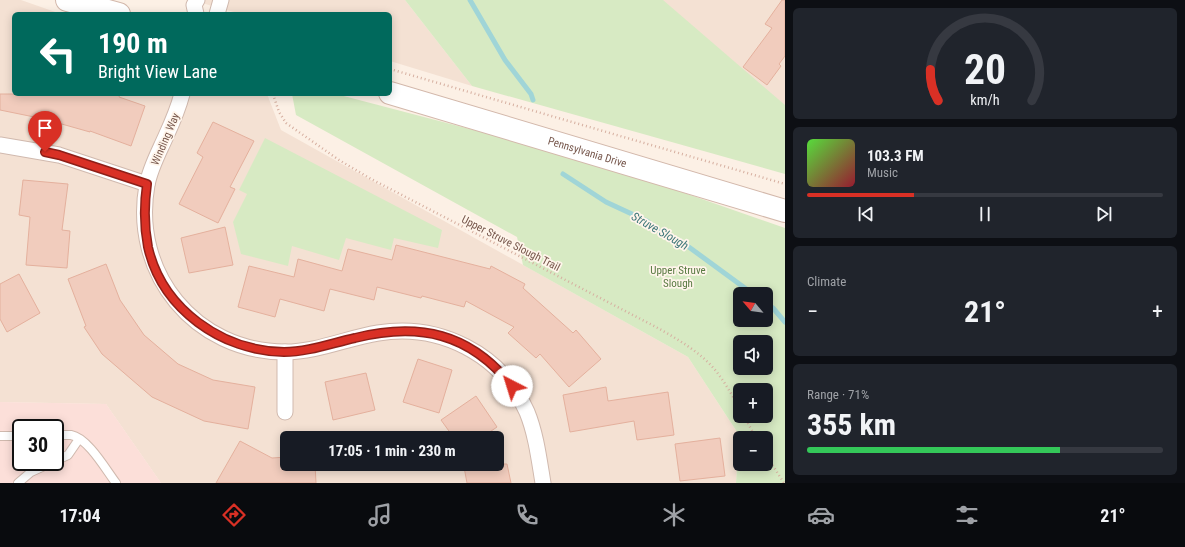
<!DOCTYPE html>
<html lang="en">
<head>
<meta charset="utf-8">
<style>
  body { margin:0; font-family:"Roboto Condensed",sans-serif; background:#20242c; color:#f1f3f6; height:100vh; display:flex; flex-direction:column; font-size:15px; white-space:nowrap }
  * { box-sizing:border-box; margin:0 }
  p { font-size:13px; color:#9ea1a6 }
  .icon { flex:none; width:22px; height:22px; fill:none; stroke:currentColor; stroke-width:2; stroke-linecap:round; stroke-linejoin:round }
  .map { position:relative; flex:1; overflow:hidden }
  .drawer { display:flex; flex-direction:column; gap:8px; padding:8px; background:#0d0f14; width:400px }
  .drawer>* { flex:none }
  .hud { position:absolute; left:12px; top:12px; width:380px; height:84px; border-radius:6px; box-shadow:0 2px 10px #0003; background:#00695c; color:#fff; overflow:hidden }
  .needle { width:26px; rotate:299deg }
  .tools { position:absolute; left:733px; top:287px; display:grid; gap:8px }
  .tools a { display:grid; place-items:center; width:40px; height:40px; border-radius:6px; background:#171b24; box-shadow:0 2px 10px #0003; font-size:20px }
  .speed { position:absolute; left:12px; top:419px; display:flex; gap:8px; font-size:20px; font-weight:700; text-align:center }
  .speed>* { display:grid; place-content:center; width:52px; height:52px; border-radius:50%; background:#171b24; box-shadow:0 2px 10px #0003; line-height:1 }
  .speed .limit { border:2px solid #111; border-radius:6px; background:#fff; color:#111 }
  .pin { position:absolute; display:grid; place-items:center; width:34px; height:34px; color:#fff; margin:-41px -17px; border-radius:50% 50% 50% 0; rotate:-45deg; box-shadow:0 0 4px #0007 }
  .pin .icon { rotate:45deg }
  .me { position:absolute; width:44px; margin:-22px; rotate:320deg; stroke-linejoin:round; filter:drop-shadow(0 0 3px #0008) }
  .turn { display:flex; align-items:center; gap:14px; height:84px; padding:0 20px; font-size:18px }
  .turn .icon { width:52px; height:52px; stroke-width:2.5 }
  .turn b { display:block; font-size:28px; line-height:34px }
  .big { font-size:30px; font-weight:700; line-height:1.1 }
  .drawer .tile { flex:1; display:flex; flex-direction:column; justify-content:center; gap:6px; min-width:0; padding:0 14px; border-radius:6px; background:#20242c }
  .drawer .dial { align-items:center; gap:0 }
  .dial svg { height:104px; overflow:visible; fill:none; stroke:#363941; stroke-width:7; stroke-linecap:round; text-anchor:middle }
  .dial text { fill:#f1f3f6; stroke:none }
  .song { display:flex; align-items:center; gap:12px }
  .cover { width:48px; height:48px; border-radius:6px; background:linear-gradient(135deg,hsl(110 70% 55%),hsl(350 70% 35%)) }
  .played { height:4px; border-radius:2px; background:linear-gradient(90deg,#d93025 30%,#363941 30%) }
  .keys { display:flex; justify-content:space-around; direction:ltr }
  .heat { display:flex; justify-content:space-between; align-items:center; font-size:22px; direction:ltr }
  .charge { height:6px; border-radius:3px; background:linear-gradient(90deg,#34c759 71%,#363941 0) }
  .trip { position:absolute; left:280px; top:431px; width:224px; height:40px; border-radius:6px; background:#171b24; box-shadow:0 2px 10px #0003; font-weight:700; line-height:40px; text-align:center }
  .menu { display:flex; height:64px; justify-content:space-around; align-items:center; background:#090b0e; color:#9ea1a6 }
  .menu .icon { width:28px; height:28px }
  .menu .current { color:#d93025 }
  .menu b { font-size:18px; color:#f1f3f6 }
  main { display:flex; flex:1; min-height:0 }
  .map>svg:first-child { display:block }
  .residential { fill:#f4e1d3; fill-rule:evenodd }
  .commercial { fill:#fcdfd9; fill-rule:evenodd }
  .green { fill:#d7eac3; fill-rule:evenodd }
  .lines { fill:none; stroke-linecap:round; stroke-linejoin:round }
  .stream { stroke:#a0d5d7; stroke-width:5 }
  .building { fill:#f1ccbd; stroke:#e4b09d }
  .lane-casing { stroke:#d0b9ae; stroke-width:10 }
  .street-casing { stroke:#d0b9ae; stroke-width:17 }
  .secondary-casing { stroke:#d3b8ab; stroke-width:24 }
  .path { stroke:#d6afa0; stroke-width:2.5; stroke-dasharray:1 3; stroke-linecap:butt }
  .lane { stroke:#fff; stroke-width:8 }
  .street { stroke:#fff; stroke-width:15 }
  .secondary { stroke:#fff; stroke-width:22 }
  .route-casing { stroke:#8d1f18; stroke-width:10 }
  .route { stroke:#d93025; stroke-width:7 }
  .labels { text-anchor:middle; stroke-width:3.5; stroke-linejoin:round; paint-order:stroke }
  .street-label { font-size:11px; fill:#75554a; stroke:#fff5eb }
  .park-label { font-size:11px; fill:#597a42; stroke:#fff5eb }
  .water-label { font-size:12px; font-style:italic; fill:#3e777a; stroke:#fff5eb }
</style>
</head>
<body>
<main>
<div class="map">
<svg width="785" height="483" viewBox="0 0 785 483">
  <rect width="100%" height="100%" fill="#fcf0e5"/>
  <g class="residential">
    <path d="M0,0H21L61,14H14V94H267L281,130L688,357L739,435L736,483H161L106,404L0,402ZM287,438H497V464H287Z"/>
    <polygon points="191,0 405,0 472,86 390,61 390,14 241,14"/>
    <polygon points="660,0 785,0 785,111"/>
  </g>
  <path class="commercial" d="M0,402L106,404L161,483H0ZM21,428H55V462H21Z"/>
  <g class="green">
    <polygon points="405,0 663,0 785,105 785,174 472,86"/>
    <path d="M292,94H336L596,162L785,228V483H736L739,435L688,357L523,265L517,237L296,115ZM740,294H766V320H740ZM740,342H766V368H740ZM740,390H766V416H740ZM740,438H766V464H740Z"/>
    <polygon points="265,138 442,230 438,248 394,238 391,250 346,238 339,260 292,246 288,266 241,254 233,222 247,194 239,190"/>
  </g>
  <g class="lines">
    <g class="stream">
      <polyline points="470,0 505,60 531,94 533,100"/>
      <polyline points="563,174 606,202 647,221 660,232 682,242 753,294"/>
      <polyline points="766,303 773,308 785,322"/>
    </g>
  </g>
  <g class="building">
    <polygon points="782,0 785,0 785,56 779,64 781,66 767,85 743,67 772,28 765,24"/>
    <polygon points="0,94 120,94 119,97 145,106 131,146 90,131 90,132 44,119 0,110"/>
    <polygon points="213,122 254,141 230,187 235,189 218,223 179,204 203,157 197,153"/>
    <polygon points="23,180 68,184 62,230 70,231 67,268 26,265 30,217 19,215"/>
    <polygon points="225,227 233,265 189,273 181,238"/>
    <polygon points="396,245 490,269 491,266 525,284 523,288 573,333 576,330 601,359 569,387 540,354 536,358 508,333 514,327 466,301 464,307 422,296 421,298 377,287 374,300 330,289 324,311 280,299 275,317 238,307 249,266 294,277 298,259 342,271 348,249 392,260"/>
    <polygon points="106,264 120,300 144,335 178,364 213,380 255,387 248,429 204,421 152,397 102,354 84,327 86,326 68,279"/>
    <polygon points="19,274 40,313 7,332 0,319 0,284"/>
    <polygon points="418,359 452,370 439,413 403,402"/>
    <polygon points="366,373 375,410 333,420 325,382"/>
    <polygon points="606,387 608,401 668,392 674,435 637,440 634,421 570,432 563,395"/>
    <polygon points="476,396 497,427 481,438 454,438 441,420"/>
    <polygon points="720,438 725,476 680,481 675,444"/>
    <polygon points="240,441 272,458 287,457 287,464 315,464 316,483 216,483"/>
    <polygon points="479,464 507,464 511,483 467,483 464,467"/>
  </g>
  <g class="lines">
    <g class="lane-casing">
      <g id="lane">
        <path d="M55,435C60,435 66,435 71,435C88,438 106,470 116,483"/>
        <polyline points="0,436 21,436"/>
        <polyline points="55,461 68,455 79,439"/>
        <polyline points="18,483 31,472 53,462"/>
      </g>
    </g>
    <g class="street-casing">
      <g id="street">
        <polyline points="196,14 194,5 197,0"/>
        <polyline points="217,14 221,0"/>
        <path d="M182,94C178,109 172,123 166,136C159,152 150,168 147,185C131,273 195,352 285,352C317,352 347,338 378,333C439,323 501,353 527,412C536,434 539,459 543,483"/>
        <polyline points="0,145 59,155 147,184"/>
        <polyline points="285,352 285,412"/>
      </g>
    </g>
    <g class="secondary-casing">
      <g id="secondary">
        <polyline points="67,0 119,14"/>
        <path id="s1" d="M390,93L785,211"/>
      </g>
    </g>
    <g class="path">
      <polyline points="390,69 785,184"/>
      <path d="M273,94L279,112L286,123L339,160L371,179L656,327C679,340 704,354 719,375C727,386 734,398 740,410"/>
      <polyline points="744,416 756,438"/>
      <polyline points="766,455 784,483"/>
    </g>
    <use href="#lane" class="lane"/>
    <use href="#street" class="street"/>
    <use href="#secondary" class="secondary"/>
  </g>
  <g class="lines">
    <g class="route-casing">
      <path id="route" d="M45,152L59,155L147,184C144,205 144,226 148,247C162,309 222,351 284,352C308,352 332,343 355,338C419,322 470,333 512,386"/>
    </g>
    <use href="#route" class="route"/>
  </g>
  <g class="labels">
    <g class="street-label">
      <text transform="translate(165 139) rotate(-67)" y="4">Winding Way</text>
      <text dy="4" stroke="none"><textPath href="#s1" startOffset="206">Pennsylvania Drive</textPath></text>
      <text transform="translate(511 243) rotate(27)" y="4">Upper Struve Slough Trail</text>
    </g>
    <g class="park-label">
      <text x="678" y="274">Upper Struve<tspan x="678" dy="13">Slough</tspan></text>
    </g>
    <g class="water-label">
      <text transform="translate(660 231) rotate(30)" y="4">Struve Slough</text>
    </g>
  </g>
</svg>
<div class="tools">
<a><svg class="needle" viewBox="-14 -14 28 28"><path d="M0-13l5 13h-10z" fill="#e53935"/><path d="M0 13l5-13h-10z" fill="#9ea1a6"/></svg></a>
<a><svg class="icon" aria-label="sound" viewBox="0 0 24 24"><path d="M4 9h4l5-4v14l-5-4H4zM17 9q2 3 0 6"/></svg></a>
<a>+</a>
<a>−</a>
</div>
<div class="speed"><div class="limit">30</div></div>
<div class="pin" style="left:45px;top:152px;background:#d93025"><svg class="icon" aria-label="arrive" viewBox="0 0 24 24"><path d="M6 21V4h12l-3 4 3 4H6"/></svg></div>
<svg class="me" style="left:512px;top:386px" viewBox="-20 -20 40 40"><circle r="19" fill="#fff"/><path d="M0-13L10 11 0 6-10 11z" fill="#d93025"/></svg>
<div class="trip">17:05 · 1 min · 230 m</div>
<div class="hud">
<div class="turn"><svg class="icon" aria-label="left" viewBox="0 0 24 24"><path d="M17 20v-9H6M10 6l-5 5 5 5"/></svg><div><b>190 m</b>Bright View Lane</div></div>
</div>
</div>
<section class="drawer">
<div class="tile dial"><svg viewBox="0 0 100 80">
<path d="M14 69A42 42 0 1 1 86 69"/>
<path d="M14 69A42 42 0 0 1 8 45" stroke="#d93025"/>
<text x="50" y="56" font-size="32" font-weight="700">20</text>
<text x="50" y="72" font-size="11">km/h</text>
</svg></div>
<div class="tile">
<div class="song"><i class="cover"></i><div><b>103.3 FM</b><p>Music</p></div></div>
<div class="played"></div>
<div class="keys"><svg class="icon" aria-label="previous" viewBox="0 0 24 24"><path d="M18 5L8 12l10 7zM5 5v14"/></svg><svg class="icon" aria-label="pause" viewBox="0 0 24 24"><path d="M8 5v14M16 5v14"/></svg><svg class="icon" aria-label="next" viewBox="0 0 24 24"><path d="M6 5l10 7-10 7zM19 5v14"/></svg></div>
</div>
<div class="tile"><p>Climate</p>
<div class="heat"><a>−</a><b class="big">21°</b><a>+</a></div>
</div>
<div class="tile"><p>Range · 71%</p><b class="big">355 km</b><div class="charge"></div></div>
</section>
</main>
<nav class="menu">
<b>17:04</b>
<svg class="icon current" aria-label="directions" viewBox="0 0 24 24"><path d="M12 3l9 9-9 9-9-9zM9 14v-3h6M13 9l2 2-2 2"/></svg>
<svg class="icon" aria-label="music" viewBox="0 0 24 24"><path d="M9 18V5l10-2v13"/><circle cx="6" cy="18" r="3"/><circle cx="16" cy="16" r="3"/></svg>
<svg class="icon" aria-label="phone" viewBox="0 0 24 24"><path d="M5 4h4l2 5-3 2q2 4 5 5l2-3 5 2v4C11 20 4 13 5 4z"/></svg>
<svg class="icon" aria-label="climate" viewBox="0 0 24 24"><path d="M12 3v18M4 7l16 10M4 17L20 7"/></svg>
<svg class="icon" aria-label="car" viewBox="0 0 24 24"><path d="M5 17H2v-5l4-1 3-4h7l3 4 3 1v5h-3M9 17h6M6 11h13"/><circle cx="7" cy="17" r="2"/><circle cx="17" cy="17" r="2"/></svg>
<svg class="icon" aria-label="filters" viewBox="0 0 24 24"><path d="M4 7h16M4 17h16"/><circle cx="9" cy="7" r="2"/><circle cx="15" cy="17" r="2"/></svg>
<b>21°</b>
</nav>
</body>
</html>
